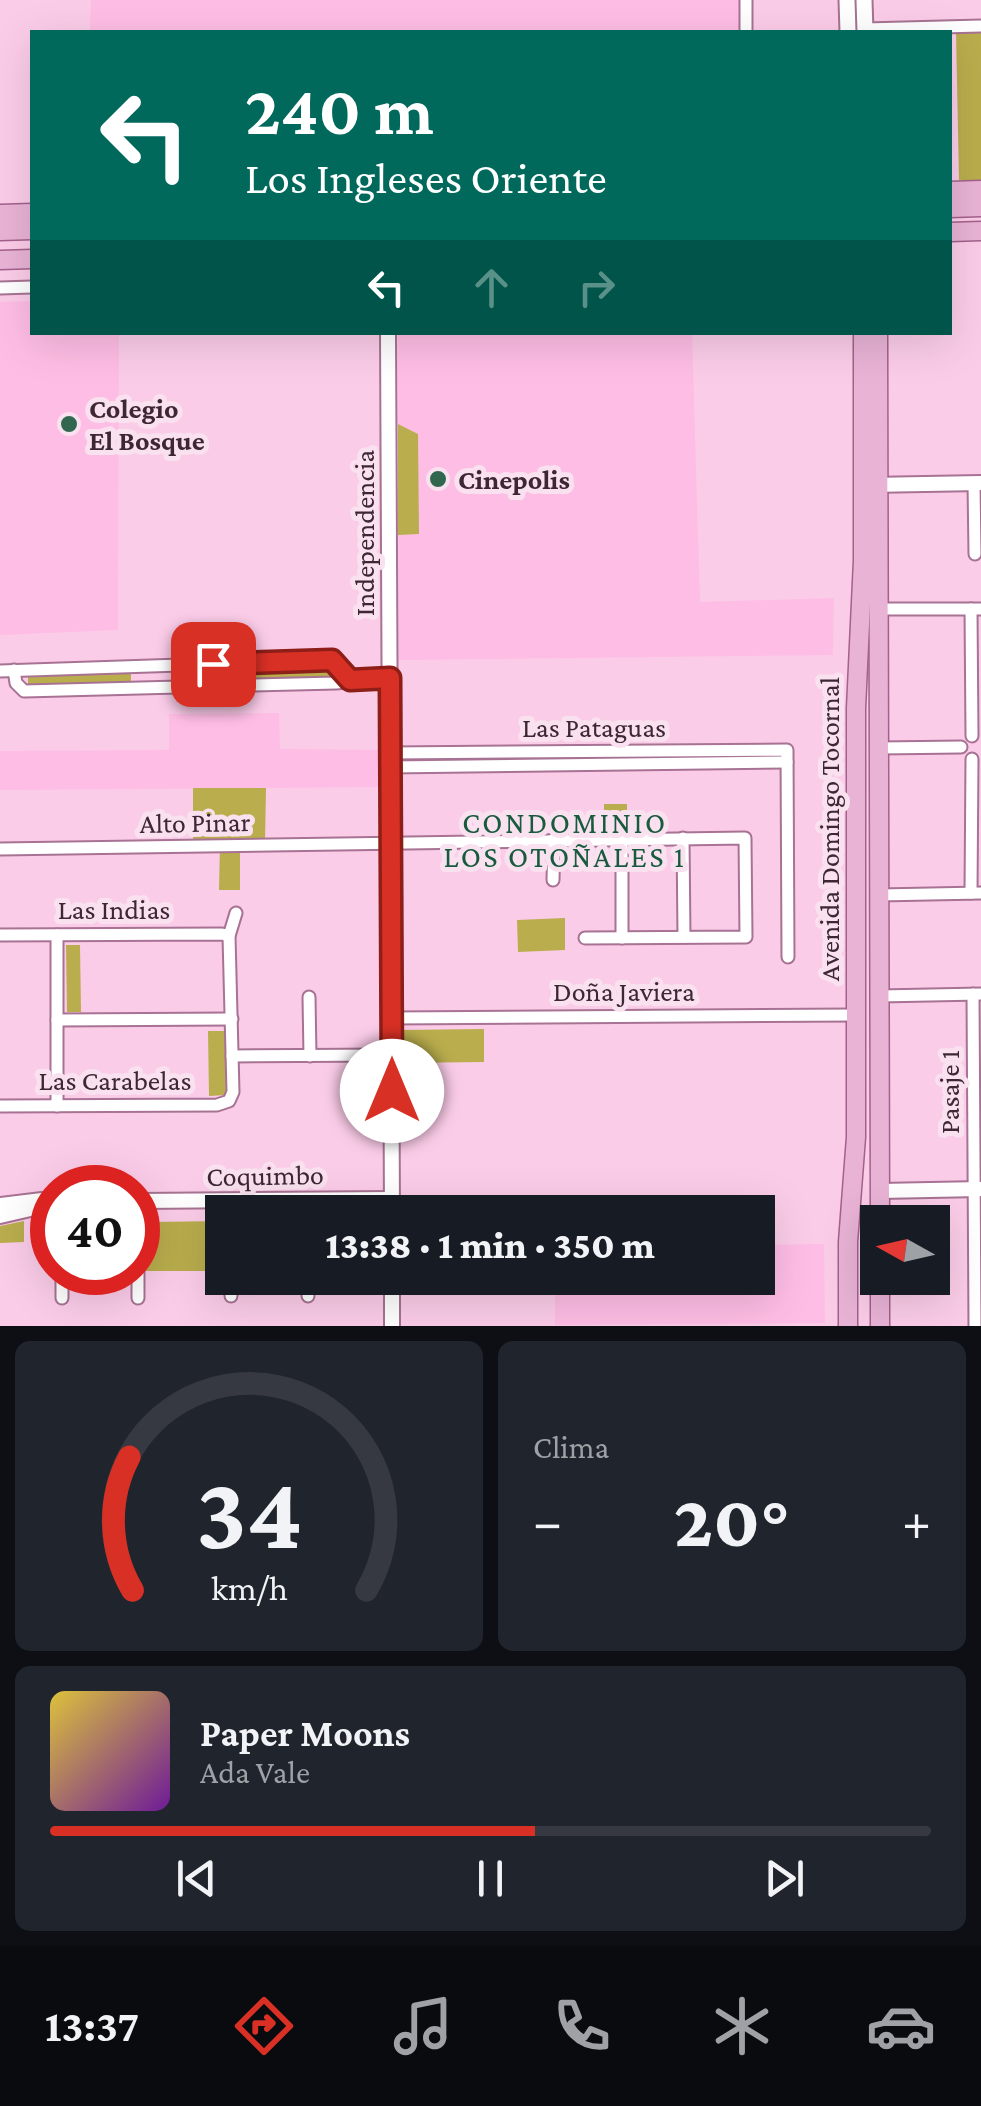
<!DOCTYPE html>
<html lang="es">
<head>
<meta charset="utf-8">
<style>
  body { margin:0; font-family:"Crimson Pro",serif; background:#20242c; color:#f1f3f6; height:100vh; display:flex; flex-direction:column; font-size:38px; white-space:nowrap }
  * { box-sizing:border-box; margin:0 }
  p { font-size:32px; color:#9ea1a6 }
  .icon { flex:none; width:55px; height:55px; fill:none; stroke:currentColor; stroke-width:2; stroke-linecap:round; stroke-linejoin:round }
  .map { position:relative; height:1326px; overflow:hidden }
  .details { display:flex; flex-direction:column; gap:15px; padding:15px; background:#0d0f14; flex:1 }
  .details>* { flex:none }
  .hud { position:absolute; left:30px; top:30px; width:922px; height:305px; border-radius:0px; box-shadow:0 10px 40px #0002; background:#00695c; color:#fff; overflow:hidden }
  .needle { width:65px; rotate:278deg }
  .fabs { position:absolute; left:860px; top:1205px; display:grid; gap:20px }
  .fabs a { display:grid; place-items:center; width:90px; height:90px; border-radius:0px; background:#171b24; box-shadow:0 10px 40px #0002; font-size:50px }
  .speed { position:absolute; left:30px; top:1165px; display:flex; gap:20px; font-size:50px; font-weight:700; text-align:center }
  .speed>* { display:grid; place-content:center; width:130px; height:130px; border-radius:50%; background:#171b24; box-shadow:0 10px 40px #0002; line-height:1 }
  .speed .limit { border:15px solid #d22; background:#fff; color:#111 }
  .pin { position:absolute; display:grid; place-items:center; width:85px; height:85px; color:#fff; margin:-42px; border-radius:20px; box-shadow:0 5px 15px #0006 }
  .me { position:absolute; width:110px; margin:-55px; rotate:0deg; stroke-linejoin:round; filter:drop-shadow(0 0 8px #0008) }
  .turn { display:flex; align-items:center; gap:35px; height:210px; padding:0 50px; font-size:45px }
  .turn .icon { width:130px; height:130px; stroke-width:2.5 }
  .turn b { display:block; font-size:70px; line-height:85px }
  .lanes { display:flex; align-items:center; height:95px; padding:0 50px; background:#0003; justify-content:center; gap:50px; direction:ltr }
  .lanes .off { opacity:.35 }
  .big { font-size:75px; font-weight:800; line-height:1.1 }
  .details .tile { flex:1; display:flex; flex-direction:column; justify-content:center; gap:15px; min-width:0; padding:0 35px; border-radius:15px; background:#20242c }
  .details .dial { align-items:center; gap:0 }
  .dial svg { height:260px; overflow:visible; fill:none; stroke:#363941; stroke-width:7; stroke-linecap:round; text-anchor:middle }
  .dial text { fill:#f1f3f6; stroke:none }
  .song { display:flex; align-items:center; gap:30px }
  .cover { width:120px; height:120px; border-radius:15px; background:linear-gradient(135deg,hsl(50 70% 55%),hsl(280 70% 35%)) }
  .played { height:10px; border-radius:5px; background:linear-gradient(90deg,#d93025 55%,#363941 55%) }
  .keys { display:flex; justify-content:space-around; direction:ltr }
  .heat { display:flex; justify-content:space-between; align-items:center; font-size:55px; direction:ltr }
  .details .tiles { flex:1; display:grid; gap:15px; grid-template-columns:1fr 1fr }
  .tile:last-child { grid-column:span 2 }
  .trip { position:absolute; left:205px; top:1195px; width:570px; height:100px; border-radius:0px; background:#171b24; box-shadow:0 10px 40px #0002; font-weight:800; line-height:100px; text-align:center }
  .tab-bar { display:flex; height:160px; justify-content:space-around; align-items:center; background:#090b0e; color:#9ea1a6 }
  .tab-bar .icon { width:70px; height:70px }
  .tab-bar .on { color:#d93025 }
  .tab-bar b { font-size:45px; color:#f1f3f6 }
  .map>svg:first-child { display:block }
  .built { fill:#febde5 }
  .green { fill:#b9ad4d }
  .lines { fill:none; stroke-linecap:round; stroke-linejoin:round }
  .minor-casing { stroke:#a77293; stroke-width:15 }
  .tertiary-casing { stroke:#a77293; stroke-width:18 }
  .secondary-casing { stroke:#a77293; stroke-width:19 }
  .primary-casing { stroke:#a3618b; stroke-width:21 }
  .minor { stroke:#fff; stroke-width:11 }
  .tertiary { stroke:#fff; stroke-width:14 }
  .secondary { stroke:#fff; stroke-width:15 }
  .primary { stroke:#e9b3d6; stroke-width:18 }
  .route-casing { stroke:#8d1f18; stroke-width:25 }
  .route { stroke:#d93025; stroke-width:18 }
  .poi-dot { fill:#30674e; stroke:#f9e1ef; stroke-width:4 }
  .labels { text-anchor:middle; stroke-width:10; stroke-linejoin:round; paint-order:stroke }
  .poi-label { font-size:28px; font-weight:bold; fill:#3e2735; stroke:#f9e1ef; text-anchor:start }
  .street-label { font-size:28px; fill:#3e2735; stroke:#f9e1ef }
  .neighbourhood-label { font-size:30px; letter-spacing:2.5px; fill:#185a3e; stroke:#f9e1ef }
</style>
</head>
<body>
<div class="map">
<svg width="981" height="1326" viewBox="0 0 981 1326">
  <rect width="100%" height="100%" fill="#fbcce8"/>
  <g class="built">
    <polygon points="91,0 741,0 740,32 90,32"/>
    <polygon points="32,301 32,332 119,333 118,630 0,635 0,302"/>
    <polygon points="398,333 692,333 700,602 834,598 833,655 399,660"/>
    <polygon points="279,713 280,749 387,750 387,787 0,790 0,751 169,750 169,714"/>
    <polygon points="824,1244 825,1323 555,1325 555,1278 758,1278 758,1245"/>
  </g>
  <g class="green">
    <polygon points="981,31 981,180 959,180 956,32"/>
    <polygon points="398,424 418,434 419,534 398,535"/>
    <polygon points="329,667 330,678 227,681 226,669"/>
    <polygon points="131,671 131,682 28,685 28,673"/>
    <polygon points="193,788 266,788 265,842 240,843 240,890 219,890 220,843 193,843"/>
    <rect x="604" y="804" width="23" height="22"/>
    <polygon points="565,918 565,950 518,952 517,920"/>
    <polygon points="66,945 80,945 81,1012 67,1012"/>
    <polygon points="484,1029 484,1062 400,1063 400,1030"/>
    <polygon points="208,1031 225,1031 226,1095 209,1096"/>
    <polygon points="24,1221 24,1242 0,1243 0,1226"/>
    <polygon points="222,1221 222,1271 146,1271 145,1227 151,1222"/>
  </g>
  <g class="lines">
    <g class="minor-casing">
      <g id="minor">
        <polyline points="865,29 981,26"/>
        <polyline points="746,32 746,0"/>
        <polyline points="0,288 32,287"/>
        <polyline points="974,483 975,554"/>
        <polyline points="879,609 981,609"/>
        <polyline points="971,609 972,736"/>
        <polyline points="14,670 16,683 24,691 336,683 390,678"/>
        <polyline points="0,671 332,660 350,680"/>
        <polyline points="879,748 961,747"/>
        <polyline points="390,753 787,750 788,957"/>
        <polyline points="390,767 787,762"/>
        <polyline points="622,838 622,938"/>
        <polyline points="683,838 684,937"/>
        <polyline points="0,849 745,838 746,937 585,938"/>
        <polyline points="553,880 554,839"/>
        <polyline points="971,893 972,759"/>
        <polyline points="879,895 981,893"/>
        <polyline points="0,935 222,934 229,936"/>
        <polyline points="57,935 57,1106"/>
        <polyline points="973,994 975,1326"/>
        <polyline points="879,996 981,994"/>
        <polyline points="309,997 310,1056"/>
        <polyline points="391,1018 856,1015"/>
        <polyline points="57,1020 232,1019"/>
        <polyline points="232,1056 391,1055"/>
        <polyline points="0,1106 217,1105 229,1101 233,1092 229,936 236,913"/>
        <polyline points="138,1217 138,1298"/>
        <polyline points="62,1272 62,1298"/>
        <polyline points="231,1278 231,1296"/>
        <polyline points="307,1278 308,1296"/>
      </g>
    </g>
    <g class="tertiary-casing">
      <g id="tertiary">
        <polyline points="388,332 392,1212"/>
        <polyline points="869,485 981,483"/>
        <polyline points="880,1191 981,1189"/>
        <polyline points="138,1201 392,1199"/>
        <polyline points="0,1205 42,1200"/>
        <polyline points="0,1216 52,1204"/>
        <polyline points="392,1278 392,1326"/>
      </g>
    </g>
    <g class="secondary-casing">
      <g id="secondary">
        <polyline points="847,0 848,32"/>
        <polyline points="864,0 865,32"/>
      </g>
    </g>
    <g class="primary-casing">
      <g id="primary">
        <polyline points="950,191 981,190"/>
        <polyline points="950,208 981,207"/>
        <polyline points="0,214 32,213"/>
        <polyline points="0,231 32,230"/>
        <polyline points="950,232 981,231"/>
        <polyline points="0,260 32,259"/>
        <polyline points="878,332 880,1222"/>
        <polyline points="880,1278 880,1326"/>
        <polyline points="848,1326 848,1242 856,1137 856,708 863,560 863,332"/>
      </g>
    </g>
    <use href="#minor" class="minor"/>
    <use href="#tertiary" class="tertiary"/>
    <use href="#secondary" class="secondary"/>
    <use href="#primary" class="primary"/>
  </g>
  <g class="lines">
    <g class="route-casing">
      <polyline id="route" points="213,664 332,660 350,680 390,678 392,1091"/>
    </g>
    <use href="#route" class="route"/>
  </g>
  <g class="poi-dot">
    <circle cx="69" cy="424" r="10"/>
    <circle cx="438" cy="479" r="10"/>
  </g>
  <g class="labels">
    <g class="poi-label">
      <text x="89" y="418">Colegio<tspan x="89" dy="32">El Bosque</tspan></text>
      <text x="458" y="489">Cinepolis</text>
    </g>
    <g class="street-label">
      <text transform="translate(364 533) rotate(-90)" y="10">Independencia</text>
      <text x="594" y="737">Las Pataguas</text>
      <text transform="translate(195 822) rotate(-1)" y="10">Alto Pinar</text>
      <text transform="translate(829 829) rotate(-90)" y="10">Avenida Domingo Tocornal</text>
      <text x="114" y="919">Las Indias</text>
      <text x="624" y="1001">Doña Javiera</text>
      <text x="115" y="1090">Las Carabelas</text>
      <text transform="translate(949 1092) rotate(-90)" y="10">Pasaje 1</text>
      <text transform="translate(265 1175) rotate(-1)" y="10">Coquimbo</text>
    </g>
    <g class="neighbourhood-label">
      <text x="565" y="833">CONDOMINIO<tspan x="565" dy="34">LOS OTOÑALES 1</tspan></text>
    </g>
  </g>
</svg>
<div class="fabs">
<a><svg class="needle" viewBox="-14 -14 28 28"><path d="M0-13l5 13h-10z" fill="#e53935"/><path d="M0 13l5-13h-10z" fill="#9ea1a6"/></svg></a>
</div>
<div class="speed"><div class="limit">40</div></div>
<div class="pin" style="left:213px;top:664px;background:#d93025"><svg class="icon" aria-label="arrive" viewBox="0 0 24 24"><path d="M6 21V4h12l-3 4 3 4H6"/></svg></div>
<svg class="me" style="left:392px;top:1091px" viewBox="-20 -20 40 40"><circle r="19" fill="#fff"/><path d="M0-13L10 11 0 6-10 11z" fill="#d93025"/></svg>
<div class="trip">13:38 · 1 min · 350 m</div>
<div class="hud">
<div class="turn"><svg class="icon" aria-label="left" viewBox="0 0 24 24"><path d="M17 20v-9H6M10 6l-5 5 5 5"/></svg><div><b>240 m</b>Los Ingleses Oriente</div></div>
<div class="lanes"><svg class="icon" aria-label="left" viewBox="0 0 24 24"><path d="M17 20v-9H6M10 6l-5 5 5 5"/></svg><svg class="icon off" aria-label="ahead" viewBox="0 0 24 24"><path d="M12 20V5M6 11l6-6 6 6"/></svg><svg class="icon off" aria-label="right" viewBox="0 0 24 24"><path d="M7 20v-9h11M14 6l5 5-5 5"/></svg></div>
</div>
</div>
<section class="details">
<div class="tiles">
<div class="tile dial"><svg viewBox="0 0 100 80">
<path d="M14 69A42 42 0 1 1 86 69"/>
<path d="M14 69A42 42 0 0 1 13 28" stroke="#d93025"/>
<text x="50" y="56" font-size="32" font-weight="700">34</text>
<text x="50" y="72" font-size="11">km/h</text>
</svg></div>
<div class="tile"><p>Clima</p>
<div class="heat"><a>−</a><b class="big">20°</b><a>+</a></div>
</div>
<div class="tile">
<div class="song"><i class="cover"></i><div><b>Paper Moons</b><p>Ada Vale</p></div></div>
<div class="played"></div>
<div class="keys"><svg class="icon" aria-label="previous" viewBox="0 0 24 24"><path d="M18 5L8 12l10 7zM5 5v14"/></svg><svg class="icon" aria-label="pause" viewBox="0 0 24 24"><path d="M8 5v14M16 5v14"/></svg><svg class="icon" aria-label="next" viewBox="0 0 24 24"><path d="M6 5l10 7-10 7zM19 5v14"/></svg></div>
</div>
</div>
</section>
<nav class="tab-bar">
<b>13:37</b>
<svg class="icon on" aria-label="directions" viewBox="0 0 24 24"><path d="M12 3l9 9-9 9-9-9zM9 14v-3h6M13 9l2 2-2 2"/></svg>
<svg class="icon" aria-label="music" viewBox="0 0 24 24"><path d="M9 18V5l10-2v13"/><circle cx="6" cy="18" r="3"/><circle cx="16" cy="16" r="3"/></svg>
<svg class="icon" aria-label="phone" viewBox="0 0 24 24"><path d="M5 4h4l2 5-3 2q2 4 5 5l2-3 5 2v4C11 20 4 13 5 4z"/></svg>
<svg class="icon" aria-label="climate" viewBox="0 0 24 24"><path d="M12 3v18M4 7l16 10M4 17L20 7"/></svg>
<svg class="icon" aria-label="car" viewBox="0 0 24 24"><path d="M5 17H2v-5l4-1 3-4h7l3 4 3 1v5h-3M9 17h6M6 11h13"/><circle cx="7" cy="17" r="2"/><circle cx="17" cy="17" r="2"/></svg>
</nav>
</body>
</html>
